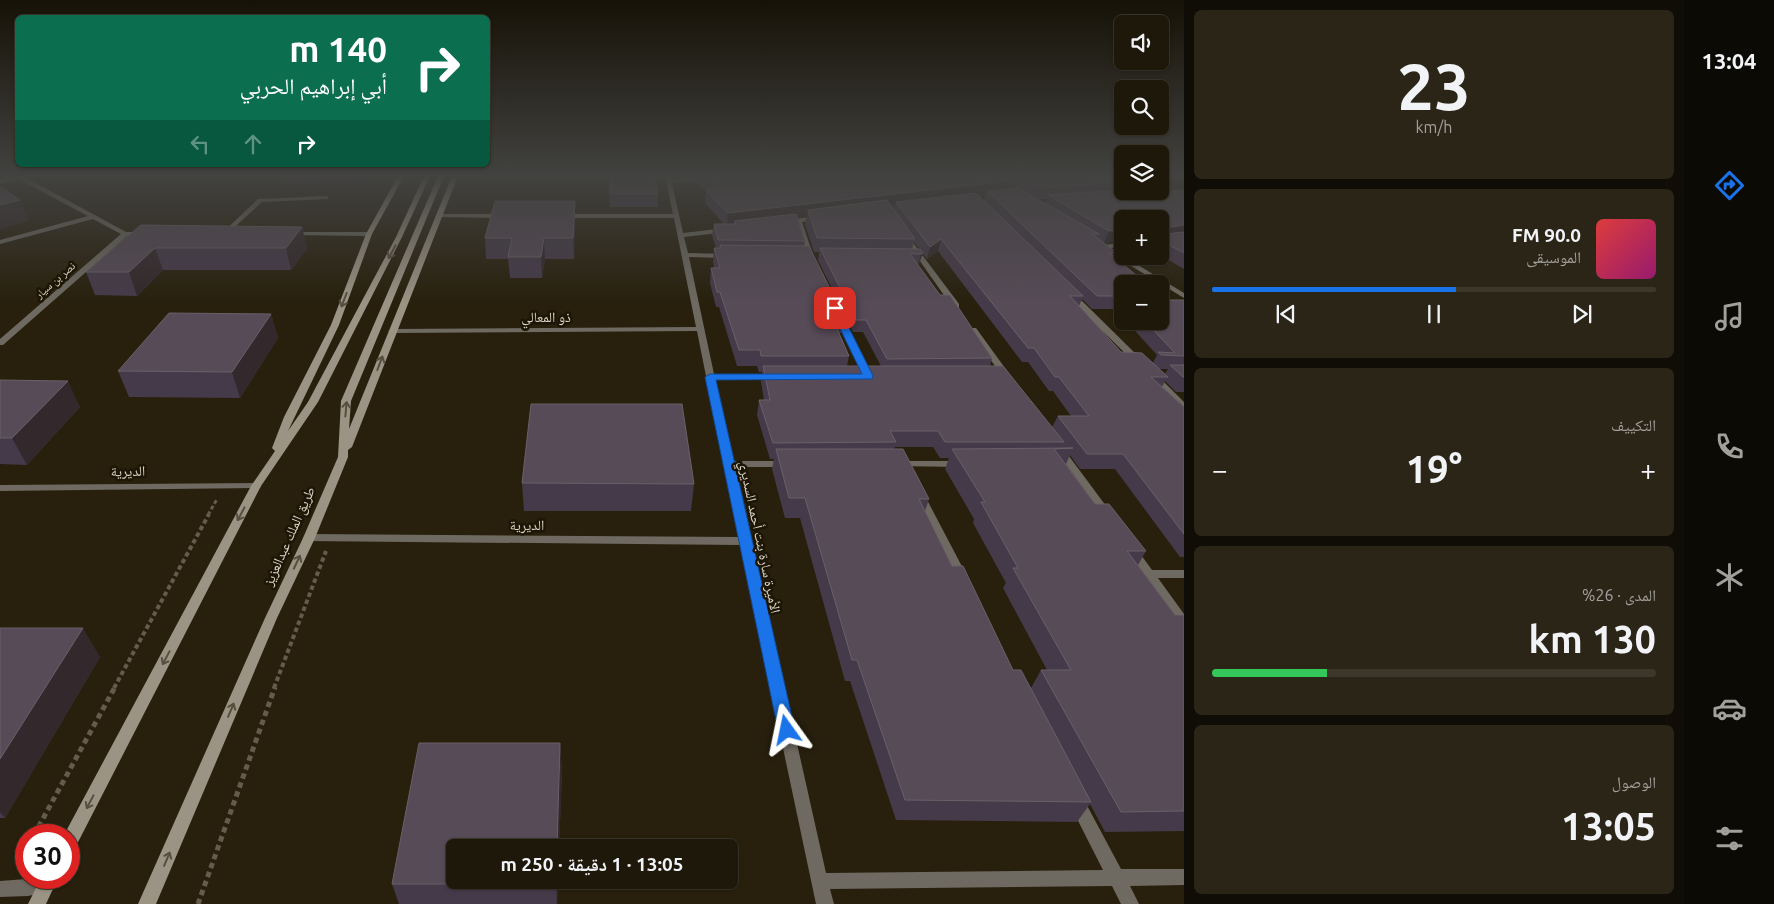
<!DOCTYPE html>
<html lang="ar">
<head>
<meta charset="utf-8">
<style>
  body { margin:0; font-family:Ubuntu,"Noto Naskh Arabic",sans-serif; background:#2b2518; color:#f1f3f6; direction:rtl; height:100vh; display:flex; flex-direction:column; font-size:19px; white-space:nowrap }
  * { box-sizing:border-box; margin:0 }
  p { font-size:16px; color:#a1a09c }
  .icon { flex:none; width:28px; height:28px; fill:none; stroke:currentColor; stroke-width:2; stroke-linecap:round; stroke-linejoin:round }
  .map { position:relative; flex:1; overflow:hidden; direction:ltr }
  .drawer { display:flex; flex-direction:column; gap:10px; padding:10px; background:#100d06; width:500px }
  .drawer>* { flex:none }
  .hud { position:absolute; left:15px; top:15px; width:475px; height:152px; border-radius:8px; box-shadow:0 1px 4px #0004,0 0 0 1px #3c372b; direction:rtl; background:#0b6e4f; color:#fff; overflow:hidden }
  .controls { position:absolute; left:1114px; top:15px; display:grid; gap:10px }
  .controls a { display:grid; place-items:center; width:55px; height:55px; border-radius:8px; background:#1e180a; box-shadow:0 1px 4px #0004,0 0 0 1px #3c372b; font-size:25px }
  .speed { position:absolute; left:15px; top:824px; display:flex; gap:10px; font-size:25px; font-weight:700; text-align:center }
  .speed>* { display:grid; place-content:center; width:65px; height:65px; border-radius:50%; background:#1e180a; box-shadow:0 1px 4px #0004,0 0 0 1px #3c372b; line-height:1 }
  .speed .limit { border:8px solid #d22; background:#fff; color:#111 }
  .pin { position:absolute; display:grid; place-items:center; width:42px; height:42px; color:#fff; margin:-21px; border-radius:10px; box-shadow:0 2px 8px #0006 }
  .me { position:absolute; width:55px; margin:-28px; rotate:348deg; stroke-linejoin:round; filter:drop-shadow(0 0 4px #0008) }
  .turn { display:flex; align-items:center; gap:18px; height:105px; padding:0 20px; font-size:22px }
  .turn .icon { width:65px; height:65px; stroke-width:2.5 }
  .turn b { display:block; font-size:35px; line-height:42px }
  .lanes { display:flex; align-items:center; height:48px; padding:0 20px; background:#0003; justify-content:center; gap:25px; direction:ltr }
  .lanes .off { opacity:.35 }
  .big { font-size:38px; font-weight:700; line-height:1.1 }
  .drawer .tile { flex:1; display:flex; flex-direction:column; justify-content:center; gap:8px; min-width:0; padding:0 18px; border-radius:8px; background:#2b2518 }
  .drawer .dial { align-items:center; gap:0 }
  .dial b { font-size:65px; line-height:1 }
  .song { display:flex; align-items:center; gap:15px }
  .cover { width:60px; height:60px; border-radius:8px; background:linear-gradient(135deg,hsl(0 70% 55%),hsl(320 70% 35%)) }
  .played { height:5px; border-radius:2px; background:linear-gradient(90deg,#1a73e8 55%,#3c372b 55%) }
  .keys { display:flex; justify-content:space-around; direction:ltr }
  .heat { display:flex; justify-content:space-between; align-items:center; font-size:28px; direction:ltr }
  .charge { height:8px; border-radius:4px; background:linear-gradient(90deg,#34c759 26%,#3c372b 0) }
  .trip { position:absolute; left:446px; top:839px; width:292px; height:50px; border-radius:8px; background:#1e180a; box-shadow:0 1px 4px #0004,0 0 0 1px #3c372b; font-weight:700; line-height:50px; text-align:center; direction:rtl }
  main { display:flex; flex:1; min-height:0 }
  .tabs { display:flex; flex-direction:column; width:90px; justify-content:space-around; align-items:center; background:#0c0a04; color:#a1a09c }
  .tabs .icon { width:35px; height:35px }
  .tabs .active { color:#1a73e8 }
  .tabs b { font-size:22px; color:#f1f3f6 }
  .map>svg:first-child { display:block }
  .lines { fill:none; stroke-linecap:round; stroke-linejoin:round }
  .path-far2 { stroke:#645c4c; stroke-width:3; stroke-dasharray:4 2.5; stroke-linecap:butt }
  .path-far1 { stroke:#645c4c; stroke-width:4; stroke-dasharray:4.5 3; stroke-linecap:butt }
  .path { stroke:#645c4c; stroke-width:5; stroke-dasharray:5.5 4; stroke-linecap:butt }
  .lane { fill:#6e6a61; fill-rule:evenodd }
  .street { fill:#6e6a61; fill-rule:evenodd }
  .secondary { fill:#9b9485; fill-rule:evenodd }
  .wall { fill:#453a49; fill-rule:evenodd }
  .shaded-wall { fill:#33282b }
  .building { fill:#564b57; stroke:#6b6069 }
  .oneway { stroke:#564f3f }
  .route { fill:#1a73e8; stroke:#114b97 }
  .labels { text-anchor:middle; stroke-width:5; stroke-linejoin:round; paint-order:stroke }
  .far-street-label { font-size:11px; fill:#dcd6cb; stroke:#1e1605 }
  .street-label { font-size:14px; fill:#dcd6cb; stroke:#1e1605 }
</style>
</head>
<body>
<main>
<nav class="tabs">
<b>13:04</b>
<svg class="icon active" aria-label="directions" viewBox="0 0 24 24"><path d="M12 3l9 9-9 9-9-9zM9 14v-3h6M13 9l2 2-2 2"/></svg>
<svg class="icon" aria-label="music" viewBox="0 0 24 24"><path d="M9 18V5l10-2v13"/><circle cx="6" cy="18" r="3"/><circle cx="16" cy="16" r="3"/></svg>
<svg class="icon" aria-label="phone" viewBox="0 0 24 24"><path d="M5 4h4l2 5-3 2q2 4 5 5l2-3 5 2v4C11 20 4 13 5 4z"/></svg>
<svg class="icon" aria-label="climate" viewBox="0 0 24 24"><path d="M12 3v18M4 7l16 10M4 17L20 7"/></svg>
<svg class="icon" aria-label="car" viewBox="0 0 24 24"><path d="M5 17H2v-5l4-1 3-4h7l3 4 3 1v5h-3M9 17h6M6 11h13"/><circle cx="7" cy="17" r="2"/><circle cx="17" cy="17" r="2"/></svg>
<svg class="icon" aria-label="filters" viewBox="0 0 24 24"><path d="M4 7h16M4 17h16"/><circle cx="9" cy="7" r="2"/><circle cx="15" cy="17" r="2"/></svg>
</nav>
<section class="drawer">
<div class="tile dial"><b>23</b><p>km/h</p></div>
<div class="tile">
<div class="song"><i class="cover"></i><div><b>90.0 FM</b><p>الموسيقى</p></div></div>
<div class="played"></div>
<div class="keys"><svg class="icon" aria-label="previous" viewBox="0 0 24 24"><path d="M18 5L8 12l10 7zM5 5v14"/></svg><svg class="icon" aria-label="pause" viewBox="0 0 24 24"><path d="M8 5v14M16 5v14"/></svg><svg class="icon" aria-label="next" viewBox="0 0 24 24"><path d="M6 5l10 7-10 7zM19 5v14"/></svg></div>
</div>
<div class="tile"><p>التكييف</p>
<div class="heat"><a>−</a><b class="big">19°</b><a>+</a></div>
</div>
<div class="tile"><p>المدى · 26%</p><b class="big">130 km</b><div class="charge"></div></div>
<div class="tile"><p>الوصول</p><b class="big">13:05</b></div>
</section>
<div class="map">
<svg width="1184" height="904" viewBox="0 0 1184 904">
  <rect width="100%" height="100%" fill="#28200d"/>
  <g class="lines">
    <polyline class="path-far2" points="208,515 217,499"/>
    <g class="path-far1">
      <polyline points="114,688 209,514"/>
      <polyline points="274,688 326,551"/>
    </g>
    <g class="path">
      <polyline points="34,835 115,687"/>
      <polyline points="23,854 26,849"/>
      <polyline points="198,904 275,687"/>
    </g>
    <polygon class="lane" points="326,196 328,197 328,199 262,202 226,235 221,234 258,199"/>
    <g class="street">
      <polygon points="13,176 23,176 126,232 143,232 146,234 143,236 127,236 3,345 0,345 0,339 121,234 93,219 0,244 0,240 88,216 18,179 0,184 0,180"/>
      <polygon points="665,176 671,176 672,180 703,176 723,176 672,183 683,233 726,228 729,230 726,232 684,237 688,253 727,254 730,256 727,258 689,257 714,374 775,374 779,377 775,380 715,380 733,461 786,461 791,464 786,467 735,467 826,873 1103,870 1069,803 1071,798 1077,796 1083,798 1121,869 1184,869 1184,885 1130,886 1139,904 1121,904 1112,886 830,889 834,904 816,904 740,545 305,541 303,538 305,535 309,534 738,537 697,331 392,333 388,331 392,329 696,327 674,218 562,218 559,216 562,214 673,214"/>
      <polygon points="439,214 503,214 506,216 503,218 437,217 437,215"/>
      <polygon points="818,216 820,217 820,219 802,222 814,258 811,260 808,258 796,223 785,224 782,222 785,220"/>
      <polygon points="290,232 369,232 372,234 369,236 288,235 287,234"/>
      <polygon points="904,236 908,236 959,304 959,308 953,308 903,237"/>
      <polygon points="1122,243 1122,247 1110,248 1184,293 1184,298 1100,247 1103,245"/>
      <polygon points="1068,293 1074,293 1142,360 1143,362 1142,364 1136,364 1068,297"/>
      <polygon points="834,310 840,310 841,312 872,377 871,379 868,380 864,377 833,312"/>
      <polygon points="970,328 976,328 1010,375 1009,377 1003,377 969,330"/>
      <polygon points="1154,374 1157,375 1184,402 1184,410 1181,409 1151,379 1150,377"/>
      <polygon points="1059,447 1063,448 1109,510 1110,513 1109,516 1101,516 1054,450"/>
      <polygon points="898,461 961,461 966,464 961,467 894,466 893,464"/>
      <polygon points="256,483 261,486 260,488 0,491 0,485"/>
      <polygon points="920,492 925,496 967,576 965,579 961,580 957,579 955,576 915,496"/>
      <polygon points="1132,547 1136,548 1152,570 1184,570 1184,578 1158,578 1184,614 1184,629 1180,628 1128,554 1126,551 1128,548"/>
      <polygon points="40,878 52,879 54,885 52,891 28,896 0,897 0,881"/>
    </g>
    <g class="secondary">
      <polygon points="398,176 404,176 372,234 339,325 288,431 308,402 396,237 424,176 430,176 402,237 318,402 261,486 75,848 69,850 69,835 64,835 251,486 275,451 272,448 284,417 331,325 366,234"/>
      <polygon points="438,176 444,176 351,401 349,429 452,176 458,176 352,447 348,450 348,457 315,538 277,618 156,904 138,904 265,618 303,538 338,457 341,401"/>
      <polygon points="41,878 58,878 46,904 28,904"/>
    </g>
  </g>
  <g class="wall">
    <polygon points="279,176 374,176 371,182 281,183"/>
    <polygon points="609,176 655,176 658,194 658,207 610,207"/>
    <path d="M696,176H1117L1122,179V191L1151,192L1184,190V269L1160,255V219H1122V243V241L1104,243L1099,240L1117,253L1115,258L1122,284V318L1115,309H1092L1082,299L1079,306L1121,352L1153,363L1157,355L1126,321H1160L1166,300H1184V392H1176L1165,381L1162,387L1184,407V557H1180L1115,469H1080L1070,455L1066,464L1095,504L1146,551L1138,565L1175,615H1184V831L1105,832L1090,804L1077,822L896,820L850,681H845L800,518H785L772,469L774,459H770L757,415L759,400H764L761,382L762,372H759L757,366H737L719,307H716L710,283L711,268H714L713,262L714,248H716L712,235L714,224H724L705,203L706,191L707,190L696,182ZM1007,185L1013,188L1006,189ZM985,195L984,201L979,196ZM1040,199H1047L1045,203L1038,200ZM807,216L805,224L814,252H819L818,260L853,332H863L881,366H847L849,356L839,333H841L844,317L804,246L805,241L798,217ZM914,242L916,245L920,249H912ZM938,251L1022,362H1028L1049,391H1053L1071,416H1058L1052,427L990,366L992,358L940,295L918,265L919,264L922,253L927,259ZM1159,369H1168L1165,374ZM895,447H933L940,458H949L945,469L974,519L973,523L1006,583L1003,588L1047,670H1041L1031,688L1013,670L952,566L925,511L929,499L894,449Z"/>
    <polygon points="575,201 575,220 574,259 545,259 542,278 510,278 508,259 486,259 485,238"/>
    <polygon points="141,225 302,227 307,249 291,270 163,270 137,296 95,295 86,272"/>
    <polygon points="271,314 278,338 240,398 129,397 118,371"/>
    <polygon points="0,380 80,407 27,465 0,464"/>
    <polygon points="522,483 694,484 691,511 524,511"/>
    <polygon points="0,628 100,657 5,818 0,818"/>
    <polygon points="560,743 562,772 559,848 455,848 558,880 557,904 399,904 392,884"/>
  </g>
  <g class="shaded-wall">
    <polygon points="370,176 374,176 371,182"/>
    <polygon points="1008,181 1005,193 987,191 985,195 898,205 896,202 895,206 810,216 808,210 807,216 736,225 736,224 734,221 733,225 727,226 728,213"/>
    <polygon points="20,200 29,221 0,229 0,205"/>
    <polygon points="575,201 575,220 574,259 573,238"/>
    <polygon points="1184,225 1184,236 1160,240 1164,228"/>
    <polygon points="302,227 307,249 291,270 286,248"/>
    <polygon points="1122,230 1122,241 1104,243 1109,231"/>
    <polygon points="544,238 545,259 542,278 541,257"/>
    <polygon points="941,239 938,251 927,259 930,247"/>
    <polygon points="155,248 163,270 137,296 129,272"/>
    <polygon points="923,253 919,264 918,265 921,254"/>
    <polygon points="271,314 278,338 240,398 232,372"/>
    <polygon points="68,381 80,407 27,465 12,438"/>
    <polygon points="83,628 100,657 5,818 0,812 0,759"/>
    <polygon points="560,743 562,772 559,848 557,848"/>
    <polygon points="556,880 558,880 557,904"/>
  </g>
  <g class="building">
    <polygon points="610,176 655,176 658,194 610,194"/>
    <polygon points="705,176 1001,176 1008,181 728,213 706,191 717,186"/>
    <polygon points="1016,176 1117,176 1122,179 1122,182 1037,188"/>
    <polygon points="0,186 20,200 0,205"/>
    <polygon points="1018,188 1099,234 1092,234 1117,253 1109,253 1147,284 1122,284 1122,298 1121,296 1097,296 987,191"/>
    <polygon points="1122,190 1122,191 1151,192 1184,190 1184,225 1164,228 1166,234 1184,232 1184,253 1160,240 1160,219 1122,219 1122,230 1109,231 1048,195"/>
    <polygon points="976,193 1083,296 1070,296 1121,352 1142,353 1168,377 1151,377 1184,407 1184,534 1123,454 1087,454 1058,416 1089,416 1059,377 1055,377 1034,348 1028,348 941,239 930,247 896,202"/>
    <polygon points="887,200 915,239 817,238 808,210"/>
    <polygon points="495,201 575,201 573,238 544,238 541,257 508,257 512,238 485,238"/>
    <polygon points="796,214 805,241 718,240 714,224 736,224 734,221"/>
    <polygon points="141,225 302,227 286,248 155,248 129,272 86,272"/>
    <polygon points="720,245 809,246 844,317 832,317 849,356 761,356 760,350 739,350 720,292 717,292 711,268 720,268 714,248 721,248"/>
    <polygon points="820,248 920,249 923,253 921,254 910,254 940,295 950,295 992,358 887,359 866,320 856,320"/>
    <polygon points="1160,295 1166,300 1184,300 1184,356 1161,355 1158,352 1175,353 1145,321 1160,321"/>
    <polygon points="169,313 271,314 232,372 118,371"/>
    <polygon points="1170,365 1184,365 1184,377 1183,377"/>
    <polygon points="763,366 1003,366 1064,442 945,442 938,431 890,431 896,442 773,443 759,400 770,400"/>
    <polygon points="0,380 68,381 12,438 0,438"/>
    <polygon points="531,404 682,404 694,484 522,483"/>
    <polygon points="1073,448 1054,449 1095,504 1109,504 1146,551 1127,551 1175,615 1184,615 1184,811 1121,812 1041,670 1071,670 1013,568 1018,568 981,502 985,502 952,449"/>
    <polygon points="776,449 903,449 929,499 919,499 952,566 963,566 1013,670 1021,670 1091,802 905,800 857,660 852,660 805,498 789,498"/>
    <polygon points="0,628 83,628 0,759"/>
    <polygon points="419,743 560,743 557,848 455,848 455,880 556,880 556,884 392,884"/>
  </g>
  <defs><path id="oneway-shaft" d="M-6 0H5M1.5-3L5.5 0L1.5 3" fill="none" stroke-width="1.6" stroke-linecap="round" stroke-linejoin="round" transform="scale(1.25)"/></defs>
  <g class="oneway">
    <use href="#oneway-shaft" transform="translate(392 252) rotate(118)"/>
    <use href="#oneway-shaft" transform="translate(344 300) rotate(111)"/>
    <use href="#oneway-shaft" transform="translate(380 363) rotate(-69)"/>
    <use href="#oneway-shaft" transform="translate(346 409) rotate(-85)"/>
    <use href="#oneway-shaft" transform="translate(241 514) rotate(118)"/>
    <use href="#oneway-shaft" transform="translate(297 562) rotate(-65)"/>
    <use href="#oneway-shaft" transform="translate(166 658) rotate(118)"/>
    <use href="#oneway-shaft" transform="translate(231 710) rotate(-67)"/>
    <use href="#oneway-shaft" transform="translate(90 802) rotate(118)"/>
    <use href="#oneway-shaft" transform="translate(167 859) rotate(-67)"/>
  </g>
  <linearGradient id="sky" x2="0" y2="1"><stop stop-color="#161207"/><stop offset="0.58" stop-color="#424240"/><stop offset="1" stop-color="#424240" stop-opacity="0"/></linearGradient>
  <rect width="1184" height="303" fill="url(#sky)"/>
  <polygon class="route" points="832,306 839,308 873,376 872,379 716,380 795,730 792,735 787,737 781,735 778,730 705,377 710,374 862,374 830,308"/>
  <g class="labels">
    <g class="far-street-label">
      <text transform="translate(55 280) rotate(-41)" y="4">نصر بن سيار</text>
    </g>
    <g class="street-label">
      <text x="546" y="322">ذو المعالي</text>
      <text transform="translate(128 471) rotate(-1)" y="5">الديرية</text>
      <text x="527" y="530">الديرية</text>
      <text transform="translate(289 536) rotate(-66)" y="5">طريق الملك عبدالعزيز</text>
      <text transform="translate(760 537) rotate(78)" y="5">الأميرة سارة بنت أحمد السديري</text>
    </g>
  </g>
</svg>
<div class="controls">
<a><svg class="icon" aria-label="sound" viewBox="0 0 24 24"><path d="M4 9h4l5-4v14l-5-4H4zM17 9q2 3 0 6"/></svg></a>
<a><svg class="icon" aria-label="search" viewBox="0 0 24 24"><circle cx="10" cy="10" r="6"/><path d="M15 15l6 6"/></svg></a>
<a><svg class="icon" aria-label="layers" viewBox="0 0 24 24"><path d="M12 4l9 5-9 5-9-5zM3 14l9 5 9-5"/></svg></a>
<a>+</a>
<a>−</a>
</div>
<div class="speed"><div class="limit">30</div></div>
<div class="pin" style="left:835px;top:308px;background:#d93025"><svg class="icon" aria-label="arrive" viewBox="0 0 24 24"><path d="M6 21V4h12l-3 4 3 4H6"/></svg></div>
<svg class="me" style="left:787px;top:730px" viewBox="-20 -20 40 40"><path d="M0-17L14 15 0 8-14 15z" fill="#1a73e8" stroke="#fff" stroke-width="4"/></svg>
<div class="trip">13:05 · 1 دقيقة · 250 m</div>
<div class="hud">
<div class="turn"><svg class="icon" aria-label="right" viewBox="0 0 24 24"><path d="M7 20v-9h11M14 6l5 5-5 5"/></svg><div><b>140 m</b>أبي إبراهيم الحربي</div></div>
<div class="lanes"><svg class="icon off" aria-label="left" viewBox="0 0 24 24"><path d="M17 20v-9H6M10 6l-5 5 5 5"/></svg><svg class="icon off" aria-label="ahead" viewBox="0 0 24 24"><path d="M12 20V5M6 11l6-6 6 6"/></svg><svg class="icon" aria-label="right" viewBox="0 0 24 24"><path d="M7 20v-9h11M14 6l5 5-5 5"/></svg></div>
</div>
</div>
</main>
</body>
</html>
